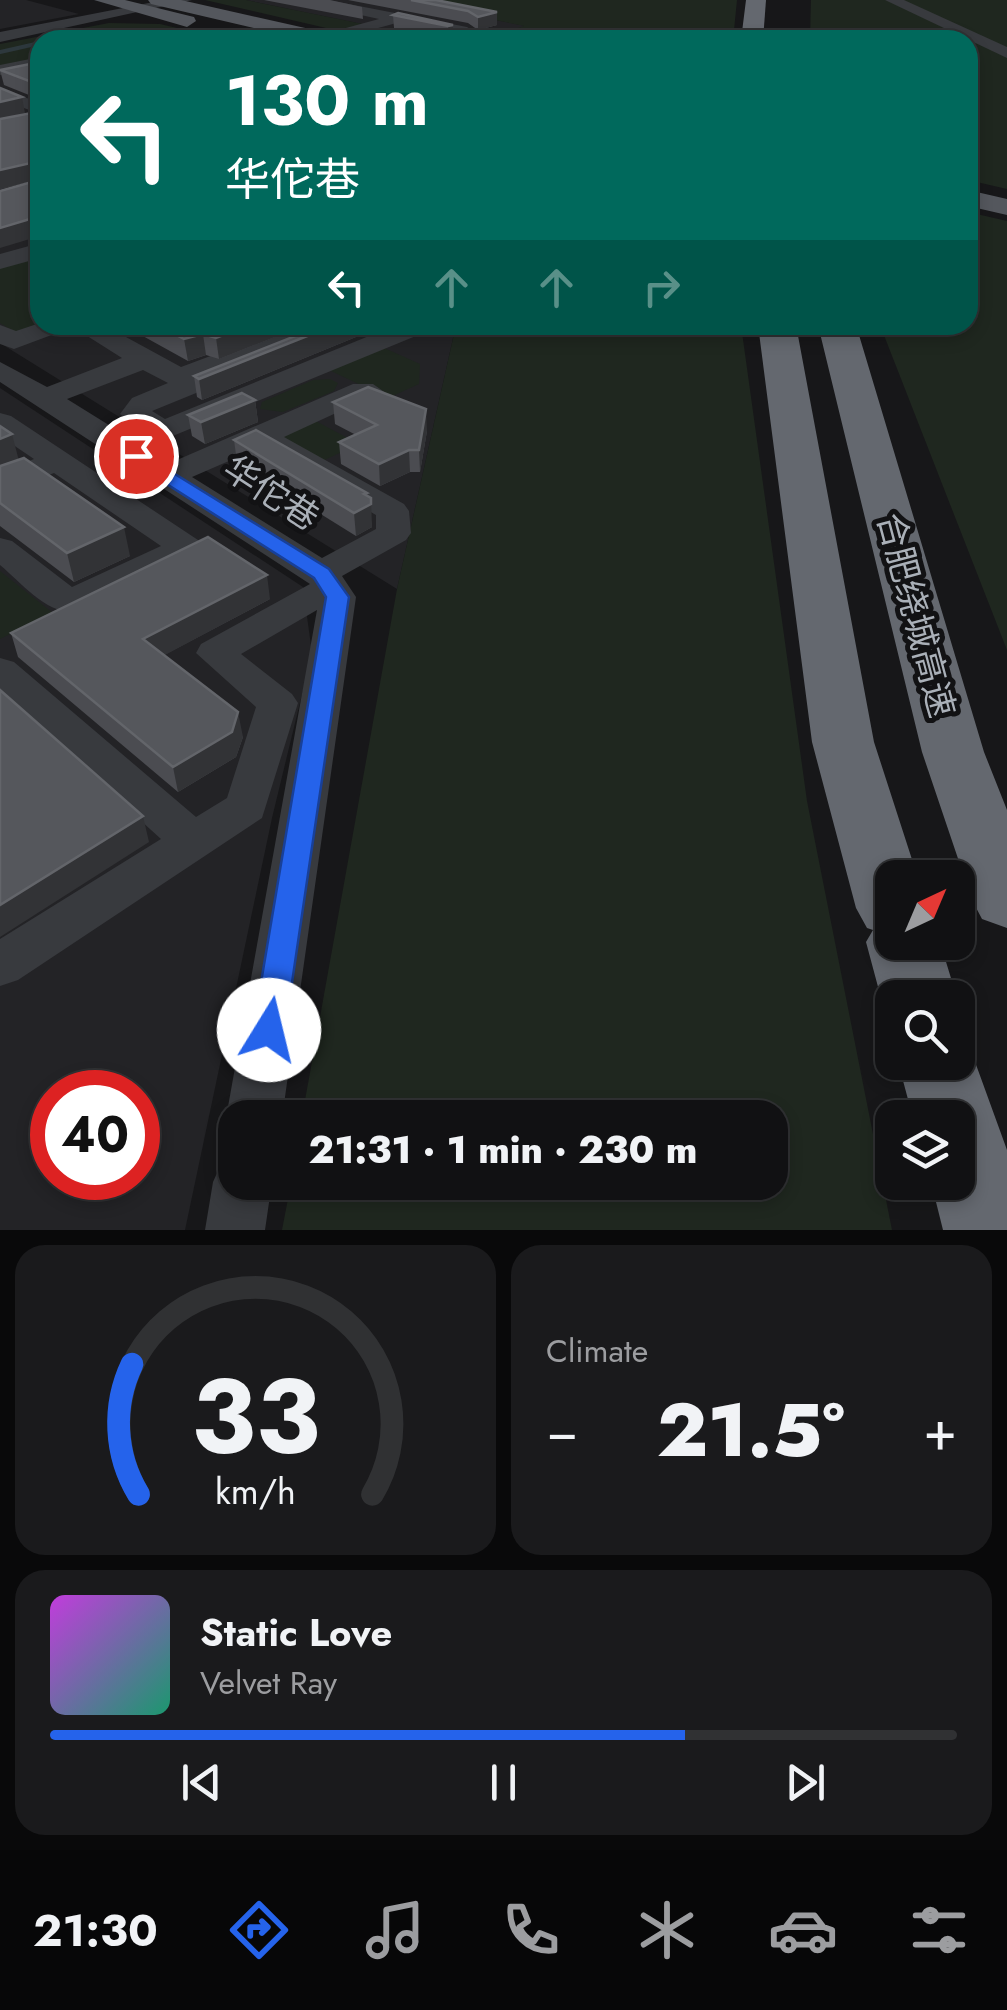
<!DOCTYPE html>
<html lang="en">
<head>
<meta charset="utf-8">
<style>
  body { margin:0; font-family:Jost,"Noto Sans SC",sans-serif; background:#1a1a1c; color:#f1f3f6; height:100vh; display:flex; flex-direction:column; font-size:38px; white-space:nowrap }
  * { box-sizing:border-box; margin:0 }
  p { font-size:32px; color:#9c9da0 }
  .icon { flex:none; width:55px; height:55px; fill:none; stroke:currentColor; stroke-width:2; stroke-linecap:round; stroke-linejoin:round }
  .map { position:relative; height:1230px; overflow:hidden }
  .panel { display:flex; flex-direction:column; gap:15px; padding:15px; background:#09090a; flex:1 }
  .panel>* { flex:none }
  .guide { position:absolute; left:30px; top:30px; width:948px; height:305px; border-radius:30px; box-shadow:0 5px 15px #0003,0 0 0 2px #303133; background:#00695c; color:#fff; overflow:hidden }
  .needle { width:65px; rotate:44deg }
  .fabs { position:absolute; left:875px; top:860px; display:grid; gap:20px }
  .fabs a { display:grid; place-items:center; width:100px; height:100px; border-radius:20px; background:#111113; box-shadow:0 5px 15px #0003,0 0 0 2px #303133; font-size:50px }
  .speed { position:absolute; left:30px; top:1070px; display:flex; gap:20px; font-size:50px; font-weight:700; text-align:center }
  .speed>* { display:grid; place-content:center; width:130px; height:130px; border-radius:50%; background:#111113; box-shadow:0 5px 15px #0003,0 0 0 2px #303133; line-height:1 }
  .speed .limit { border:15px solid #d22; background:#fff; color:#111 }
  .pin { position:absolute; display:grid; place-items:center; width:85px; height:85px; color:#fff; margin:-42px; border:5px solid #fff; border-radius:50%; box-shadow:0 2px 10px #0007 }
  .me { position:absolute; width:110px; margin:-55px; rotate:9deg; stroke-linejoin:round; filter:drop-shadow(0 0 8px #0008) }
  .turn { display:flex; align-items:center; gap:35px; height:210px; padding:0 30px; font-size:45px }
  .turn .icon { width:130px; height:130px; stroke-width:2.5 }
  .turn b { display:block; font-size:70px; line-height:85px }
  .lanes { display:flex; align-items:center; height:95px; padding:0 30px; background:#0003; justify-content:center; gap:50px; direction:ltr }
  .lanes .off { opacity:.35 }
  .big { font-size:75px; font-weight:800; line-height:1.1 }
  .panel .widget { flex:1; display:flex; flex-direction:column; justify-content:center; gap:15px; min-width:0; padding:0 35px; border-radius:30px; background:#1a1a1c }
  .panel .dial { align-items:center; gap:0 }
  .dial svg { height:260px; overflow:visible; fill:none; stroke:#303133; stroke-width:7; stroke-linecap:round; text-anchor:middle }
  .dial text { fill:#f1f3f6; stroke:none }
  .song { display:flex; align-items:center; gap:30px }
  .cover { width:120px; height:120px; border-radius:15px; background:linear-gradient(135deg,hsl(290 70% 55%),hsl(160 70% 35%)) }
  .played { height:10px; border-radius:5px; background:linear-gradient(90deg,#2563eb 70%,#303133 70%) }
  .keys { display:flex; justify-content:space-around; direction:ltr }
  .heat { display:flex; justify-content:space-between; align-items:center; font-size:55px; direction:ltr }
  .panel .tiles { flex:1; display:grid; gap:15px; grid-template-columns:1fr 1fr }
  .widget:last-child { grid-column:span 2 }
  .trip { position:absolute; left:218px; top:1100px; width:570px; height:100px; border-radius:30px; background:#111113; box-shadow:0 5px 15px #0003,0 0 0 2px #303133; font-weight:800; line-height:100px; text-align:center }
  .tab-bar { display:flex; height:160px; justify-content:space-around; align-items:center; background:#070708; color:#9c9da0 }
  .tab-bar .icon { width:70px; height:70px }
  .tab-bar .current { color:#2563eb }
  .tab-bar b { font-size:45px; color:#f1f3f6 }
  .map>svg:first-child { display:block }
  .built { fill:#232326; fill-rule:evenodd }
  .green { fill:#1f271f }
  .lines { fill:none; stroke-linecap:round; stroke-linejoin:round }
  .stream { stroke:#2d383d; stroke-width:4 }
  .minor { fill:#383a3e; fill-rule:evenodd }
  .major { fill:#54575d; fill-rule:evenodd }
  .highway { fill:#64686f; fill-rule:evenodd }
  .wall { fill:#4b4c51 }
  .shaded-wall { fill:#323336 }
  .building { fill:#55575c; stroke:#63656a; stroke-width:2.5 }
  .route { fill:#2563eb; stroke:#184099; stroke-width:2.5 }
  .labels { text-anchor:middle; stroke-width:10; stroke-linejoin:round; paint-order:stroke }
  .street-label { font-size:35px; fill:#aab0b8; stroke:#121214 }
</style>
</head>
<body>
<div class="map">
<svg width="1007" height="1230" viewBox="0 0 1007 1230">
  <rect width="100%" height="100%" fill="#171719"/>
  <g class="built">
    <polygon points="0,0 26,0 79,14 0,29"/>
    <polygon points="246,0 398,0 526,26 482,40 439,40"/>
    <polygon points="40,60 40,325 456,325 397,589 0,343 0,69"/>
    <path d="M0,388L303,587L312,653L272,818L185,1230H0ZM52,1092H138V1178H52Z"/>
  </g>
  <g class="green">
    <polygon points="205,0 246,0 363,24 339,31"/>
    <polygon points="398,0 737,0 733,40 482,40 524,26"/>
    <polygon points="811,0 1007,0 1007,189 968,180 968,40 810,40"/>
    <polygon points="109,23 160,24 228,40 40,40 40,60 7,67 0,65 0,44"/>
    <polygon points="968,212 1007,221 1007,650 880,325 968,325"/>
    <polygon points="40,254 40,325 20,335 0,323 0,266"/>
    <polygon points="456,325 741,325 807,801 892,1230 282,1230 291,1183 770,1182 770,1118 302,1117 397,589"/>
    <polygon points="382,347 420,364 419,384 388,398 329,370"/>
    <polygon points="330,379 338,383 334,391 283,412 260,409 262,402 313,380"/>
    <polygon points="310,418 359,444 318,463 270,435"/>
    <polygon points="0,571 53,613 0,639"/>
  </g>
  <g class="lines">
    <g class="stream">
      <polyline points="56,40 99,32"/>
      <polyline points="0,52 40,43"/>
    </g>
    <g class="minor">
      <polygon points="164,0 192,0 0,42 0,32"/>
      <polygon points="328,0 467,27 475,32 467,37 400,22 335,40 319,40 320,35 379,19 324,7 322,4"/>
      <polygon points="885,0 904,0 1007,47 1007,58"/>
      <polygon points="269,35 277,37 279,40 261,40"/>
      <polygon points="40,57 40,67 0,75 0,65"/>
      <polygon points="0,88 40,103 40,114 0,99"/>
      <polygon points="40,243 40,258 0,269 0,254"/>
      <path d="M40,323L104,325L181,367L293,325H330L326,331L251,360L254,365L250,371L152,411L165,419L396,325H432L428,331L163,440L152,437L120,414L132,398L168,383L143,370L67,399L170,463L353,384H373L393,398L388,404L378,407L362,401L284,437L404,504L409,511L411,533L406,540L342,576L356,597L282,1118H235V1137L226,1118L317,610L241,654L292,694L298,703L262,818L18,980L0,986V939L161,839L0,693V658L14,662L196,817L227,798L256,707L196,653L201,644L310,584L0,382V362L47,387L122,358L73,327L14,349L0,344V325L16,331ZM259,448L376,515V529L322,558L192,477Z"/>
      <path d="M0,413L11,416L198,540L203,547L198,554L82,611C50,619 23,584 0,565V538L12,541L72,587L161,546L54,473L0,494V473L34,459L0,436Z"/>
      <polygon points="235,1157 235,1182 272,1182 265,1230 205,1230 213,1182 222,1162"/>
    </g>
    <g class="major">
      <polygon points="94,0 125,0 194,17 196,21 187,27"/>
      <polygon points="148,0 181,0 332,34 342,40 306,40 151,4"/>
      <polygon points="968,190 1007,199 1007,215 968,206"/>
    </g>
    <g class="highway">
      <polygon points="746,0 766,0 763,40 741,40"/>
      <polygon points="758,325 796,325 874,742 918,878 892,878 892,942 940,942 957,998 892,998 892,1021 881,998 866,942 873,930 867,928 856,908 812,742"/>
      <polygon points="818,325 856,325 984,752 1007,810 1007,928 982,919 972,900 922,752"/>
      <polygon points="958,1034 966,1037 1007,1150 1007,1230 943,1230 931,1182 958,1182 958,1118 913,1118 898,1062 958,1062"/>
    </g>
  </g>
  <g class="wall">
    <polygon points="264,0 330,0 362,7 363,19"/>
    <polygon points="348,0 436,0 497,12 497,25 478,30 468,23"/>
    <polygon points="393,15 453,25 453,38 449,39 394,28"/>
    <polygon points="40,62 40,236 39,179 0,189 0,119 37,112 39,99 4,85 0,70"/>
    <polygon points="123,325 305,325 219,359 206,355 188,361"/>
    <polygon points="323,325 355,325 356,337 202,400 197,397 194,376"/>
    <polygon points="255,400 258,422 205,444 192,436 188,415"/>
    <polygon points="333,402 427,431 420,472 410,472 380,486 341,464 339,442 356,435 335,424"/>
    <polygon points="0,426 18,460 130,556 74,582 0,526"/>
    <polygon points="234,440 367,493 372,527 356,536 237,462"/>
    <polygon points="270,599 164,655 243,737 236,757 178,792 18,657 11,633"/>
  </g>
  <g class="shaded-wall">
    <polygon points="497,12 497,25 478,30 478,17"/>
    <polygon points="453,25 453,38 449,39 448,26"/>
    <polygon points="22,97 25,113 0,119 0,102"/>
    <polygon points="35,162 39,179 0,189 0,170"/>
    <polygon points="40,216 40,236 0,248 0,228"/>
    <polygon points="249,325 305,325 219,359 216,338"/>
    <polygon points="335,325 355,325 356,337 202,400 199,379"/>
    <polygon points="203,334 206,355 188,361 184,339"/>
    <polygon points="255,400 258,422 205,444 201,422"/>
    <polygon points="426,409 427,431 420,472 419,450"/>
    <polygon points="12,434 19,461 0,470 0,439"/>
    <polygon points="409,450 410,472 380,486 379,464"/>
    <polygon points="367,493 368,505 371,498 372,527 356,536 354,513 364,494"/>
    <polygon points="124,527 130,556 74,582 67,553"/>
    <polygon points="267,575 270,599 148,664 143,639"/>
    <polygon points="238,712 243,737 236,757 178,792 173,767"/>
    <polygon points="143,816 149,842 0,937 0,905"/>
  </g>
  <g class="building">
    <polygon points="411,0 436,0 497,12 478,17 468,11"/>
    <polygon points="398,13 453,25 448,26 393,15"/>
    <polygon points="143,30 177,40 92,40"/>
    <polygon points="40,62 40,165 35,162 0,170 0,119 37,112 40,85 0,70"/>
    <polygon points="0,88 22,97 0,102"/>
    <polygon points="40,165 40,216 0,228 0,191 39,180"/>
    <polygon points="157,325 249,325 216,338 203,334 184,339"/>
    <polygon points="323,325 335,325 199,379 194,376"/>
    <polygon points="368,387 426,409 419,450 409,450 379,464 339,442 377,425 333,402"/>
    <polygon points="242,393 255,400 201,422 188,415"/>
    <polygon points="0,426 12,434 0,439"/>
    <polygon points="256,430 367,493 364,494 371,498 371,504 354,513 234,440"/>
    <polygon points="24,458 124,527 67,553 0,503 0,466"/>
    <polygon points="208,537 267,575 143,639 238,712 232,732 173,767 11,633"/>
    <polygon points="0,690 143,816 0,905"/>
  </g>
  <polygon class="route" points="136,450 329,569 349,597 285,1030 281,1039 269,1043 258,1039 253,1030 326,597 314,578 129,460 129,451"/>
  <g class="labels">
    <g class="street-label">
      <text transform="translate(271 493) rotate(33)" y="12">华佗巷</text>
      <text transform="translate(916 615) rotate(75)" y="12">合肥绕城高速</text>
    </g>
  </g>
</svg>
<div class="fabs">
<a><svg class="needle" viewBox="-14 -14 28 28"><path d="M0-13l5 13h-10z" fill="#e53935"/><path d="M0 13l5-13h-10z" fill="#9c9da0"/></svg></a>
<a><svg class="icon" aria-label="search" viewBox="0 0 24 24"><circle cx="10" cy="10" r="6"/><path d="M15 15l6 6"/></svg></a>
<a><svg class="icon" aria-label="layers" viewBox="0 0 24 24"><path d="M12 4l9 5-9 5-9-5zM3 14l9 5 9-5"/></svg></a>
</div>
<div class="speed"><div class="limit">40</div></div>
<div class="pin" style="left:136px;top:456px;background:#d93025"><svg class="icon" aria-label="arrive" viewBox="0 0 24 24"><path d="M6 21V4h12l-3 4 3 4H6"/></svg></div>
<svg class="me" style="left:269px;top:1030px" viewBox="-20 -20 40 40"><circle r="19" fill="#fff"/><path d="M0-13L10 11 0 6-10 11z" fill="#2563eb"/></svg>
<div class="trip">21:31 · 1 min · 230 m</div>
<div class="guide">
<div class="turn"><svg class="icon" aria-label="left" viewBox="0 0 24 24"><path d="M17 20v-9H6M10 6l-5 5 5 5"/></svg><div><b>130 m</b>华佗巷</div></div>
<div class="lanes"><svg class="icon" aria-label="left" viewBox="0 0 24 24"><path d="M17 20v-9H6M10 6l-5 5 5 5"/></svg><svg class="icon off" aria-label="ahead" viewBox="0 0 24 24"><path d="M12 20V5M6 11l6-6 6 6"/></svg><svg class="icon off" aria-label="ahead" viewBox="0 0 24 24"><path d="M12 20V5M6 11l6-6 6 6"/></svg><svg class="icon off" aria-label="right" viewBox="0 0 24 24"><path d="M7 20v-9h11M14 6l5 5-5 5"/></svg></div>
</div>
</div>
<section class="panel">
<div class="tiles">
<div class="widget dial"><svg viewBox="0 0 100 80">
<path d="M14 69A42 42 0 1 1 86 69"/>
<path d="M14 69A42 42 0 0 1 12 29" stroke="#2563eb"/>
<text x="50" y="56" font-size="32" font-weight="700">33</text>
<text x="50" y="72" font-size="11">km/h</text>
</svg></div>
<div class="widget"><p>Climate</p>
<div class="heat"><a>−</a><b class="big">21.5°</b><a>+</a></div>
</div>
<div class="widget">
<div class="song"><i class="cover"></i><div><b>Static Love</b><p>Velvet Ray</p></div></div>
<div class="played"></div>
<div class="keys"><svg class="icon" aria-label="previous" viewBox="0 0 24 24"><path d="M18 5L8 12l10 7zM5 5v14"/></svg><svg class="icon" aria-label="pause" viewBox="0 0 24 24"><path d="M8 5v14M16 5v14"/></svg><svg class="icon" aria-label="next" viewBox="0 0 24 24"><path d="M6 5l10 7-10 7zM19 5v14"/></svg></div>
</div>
</div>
</section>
<nav class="tab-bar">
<b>21:30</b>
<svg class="icon current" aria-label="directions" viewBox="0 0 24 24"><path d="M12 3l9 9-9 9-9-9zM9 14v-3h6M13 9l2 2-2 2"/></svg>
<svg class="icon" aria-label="music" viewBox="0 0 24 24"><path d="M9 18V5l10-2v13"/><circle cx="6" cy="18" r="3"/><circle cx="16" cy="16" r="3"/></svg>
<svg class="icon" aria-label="phone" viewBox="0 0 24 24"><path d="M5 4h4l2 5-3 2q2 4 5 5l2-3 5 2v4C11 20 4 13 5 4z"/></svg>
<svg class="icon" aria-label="climate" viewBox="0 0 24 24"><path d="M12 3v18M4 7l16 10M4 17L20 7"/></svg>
<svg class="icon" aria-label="car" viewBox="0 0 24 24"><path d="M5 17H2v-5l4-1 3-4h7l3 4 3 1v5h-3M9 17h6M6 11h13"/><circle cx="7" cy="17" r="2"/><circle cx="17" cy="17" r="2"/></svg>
<svg class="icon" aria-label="filters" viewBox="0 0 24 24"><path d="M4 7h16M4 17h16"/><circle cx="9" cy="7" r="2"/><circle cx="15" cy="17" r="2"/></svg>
</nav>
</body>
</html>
